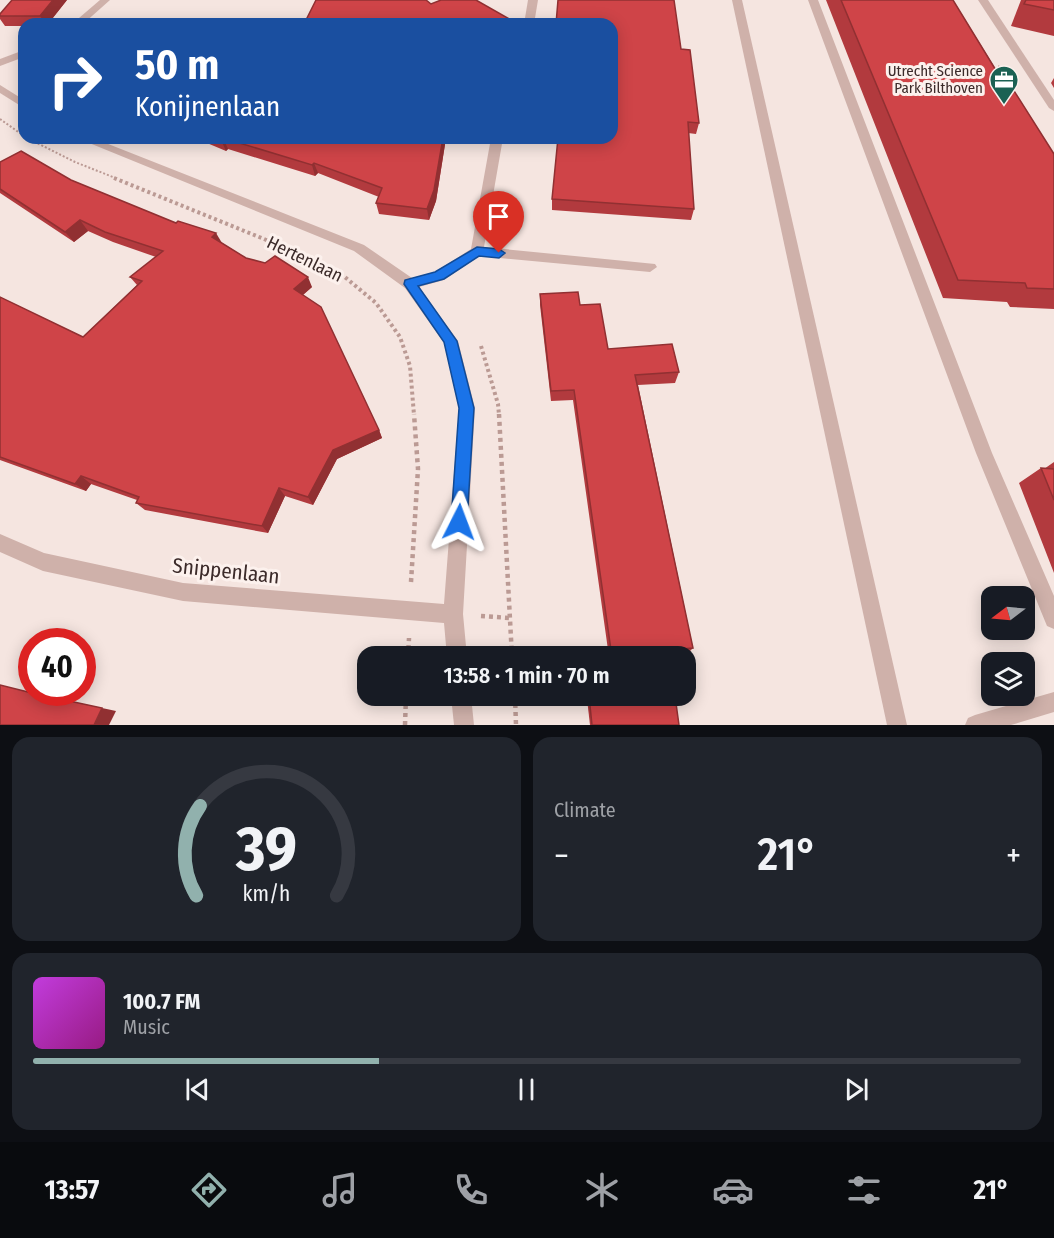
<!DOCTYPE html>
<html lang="en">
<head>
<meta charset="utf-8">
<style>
  body { margin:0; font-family:"Fira Sans Condensed",sans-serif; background:#20242c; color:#f1f3f6; height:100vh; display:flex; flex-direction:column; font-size:22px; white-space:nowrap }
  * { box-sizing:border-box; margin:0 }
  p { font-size:20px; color:#9ea1a6 }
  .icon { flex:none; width:33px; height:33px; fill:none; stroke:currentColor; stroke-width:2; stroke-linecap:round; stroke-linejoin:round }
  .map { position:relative; height:725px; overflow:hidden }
  .sheet { display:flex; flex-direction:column; gap:12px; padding:12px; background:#0d0f14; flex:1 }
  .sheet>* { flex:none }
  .hud { position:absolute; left:18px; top:18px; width:600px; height:126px; border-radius:18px; box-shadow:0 3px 15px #0003; background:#1a4fa0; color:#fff; overflow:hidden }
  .needle { width:39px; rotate:254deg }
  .buttons { position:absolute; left:981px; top:586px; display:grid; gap:12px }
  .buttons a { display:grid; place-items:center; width:54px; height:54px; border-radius:12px; background:#171b24; box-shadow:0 3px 15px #0003; font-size:30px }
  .speed { position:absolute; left:18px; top:628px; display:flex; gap:12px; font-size:30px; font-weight:700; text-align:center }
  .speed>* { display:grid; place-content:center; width:78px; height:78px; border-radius:50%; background:#171b24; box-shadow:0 3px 15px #0003; line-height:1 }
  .speed .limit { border:9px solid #d22; background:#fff; color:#111 }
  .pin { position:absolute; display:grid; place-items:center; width:51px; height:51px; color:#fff; margin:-62px -26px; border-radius:50% 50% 50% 0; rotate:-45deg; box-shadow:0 0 6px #0007 }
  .pin .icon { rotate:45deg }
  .me { position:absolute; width:66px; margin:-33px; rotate:3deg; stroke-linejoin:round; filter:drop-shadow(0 0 4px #0008) }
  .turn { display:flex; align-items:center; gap:21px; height:126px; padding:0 18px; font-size:27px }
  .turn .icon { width:78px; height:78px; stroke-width:2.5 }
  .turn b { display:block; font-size:42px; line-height:51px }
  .big { font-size:45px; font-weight:600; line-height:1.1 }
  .sheet .widget { flex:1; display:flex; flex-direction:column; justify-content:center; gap:9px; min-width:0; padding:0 21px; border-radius:18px; background:#20242c }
  .sheet .dial { align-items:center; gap:0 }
  .dial svg { height:156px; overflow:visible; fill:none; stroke:#363941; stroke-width:7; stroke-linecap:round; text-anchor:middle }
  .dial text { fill:#f1f3f6; stroke:none }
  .song { display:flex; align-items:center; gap:18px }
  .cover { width:72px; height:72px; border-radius:9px; background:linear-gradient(135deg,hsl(290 70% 55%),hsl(310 70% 35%)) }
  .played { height:6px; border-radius:3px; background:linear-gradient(90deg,#91b1ad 35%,#363941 35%) }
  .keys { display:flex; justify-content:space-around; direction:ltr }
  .heat { display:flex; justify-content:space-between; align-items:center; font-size:33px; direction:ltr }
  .sheet .tiles { flex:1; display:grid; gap:12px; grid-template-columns:1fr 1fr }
  .widget:last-child { grid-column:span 2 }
  .trip { position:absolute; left:357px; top:646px; width:339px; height:60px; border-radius:18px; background:#171b24; box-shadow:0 3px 15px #0003; font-weight:600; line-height:60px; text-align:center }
  .menu { display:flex; height:96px; justify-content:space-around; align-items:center; background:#090b0e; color:#9ea1a6 }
  .menu .icon { width:42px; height:42px }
  .menu .selected { color:#91b1ad }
  .menu b { font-size:27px; color:#f1f3f6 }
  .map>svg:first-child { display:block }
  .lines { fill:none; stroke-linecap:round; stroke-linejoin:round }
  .path-far2 { stroke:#bb9a94; stroke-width:2; stroke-dasharray:2 2; stroke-linecap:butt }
  .path-far1 { stroke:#bb9a94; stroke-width:4; stroke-dasharray:3 3; stroke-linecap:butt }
  .path { stroke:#bb9a94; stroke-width:4.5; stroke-dasharray:4 4; stroke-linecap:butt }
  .minor { fill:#cfb1aa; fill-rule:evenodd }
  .wall { fill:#b23a3e }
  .shaded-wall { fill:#913032 }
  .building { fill:#cf4448; stroke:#913032; stroke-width:1.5 }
  .route { fill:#1a73e8; stroke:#114b97; stroke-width:1.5 }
  .labels { text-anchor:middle; stroke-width:6; stroke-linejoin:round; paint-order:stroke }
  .far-poi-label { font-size:15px; fill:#3c2b2a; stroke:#fcf1ed; text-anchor:end }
  .street-label { font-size:18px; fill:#3c2b2a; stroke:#fcf1ed }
  .near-street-label { font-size:21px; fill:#3c2b2a; stroke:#fcf1ed }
</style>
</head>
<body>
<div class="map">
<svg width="1054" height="725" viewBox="0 0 1054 725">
  <rect width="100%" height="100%" fill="#f5e5e0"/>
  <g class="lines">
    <g class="path-far2">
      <polyline points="0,119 24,136"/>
      <polyline points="27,138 75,162 118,179"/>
    </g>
    <g class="path-far1">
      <polyline points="114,178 264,239 340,273 376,303 400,337 410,366 414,415"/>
      <polyline points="481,346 498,404 499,415"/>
    </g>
    <g class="path">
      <polyline points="499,414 512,657"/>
      <polyline points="411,582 418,469 414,414"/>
      <polyline points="481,616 510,618"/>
      <polyline points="408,657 409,638"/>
      <polyline points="515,696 516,725"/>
      <polyline points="405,725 406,696"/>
    </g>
    <g class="minor">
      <polygon points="100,0 110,0 83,24 72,24"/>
      <polygon points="528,0 538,0 534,24 524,24"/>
      <polygon points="732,0 742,0 907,725 887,725"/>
      <polygon points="808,0 818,0 992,453 1054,596 1054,629 1047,626 976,453"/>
      <polygon points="978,0 988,0 1054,100 1054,111 1049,108"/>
      <polygon points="24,50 24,57 0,66 0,59"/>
      <polygon points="0,85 24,100 24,108 0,93"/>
      <polygon points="77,138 93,138 364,245 412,278 435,272 471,249 491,138 503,138 484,247 655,264 657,267 650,272 479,256 444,280 419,287 458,341 475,408 463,614 467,657 447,657 444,623 183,601 43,571 0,552 0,534 44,553 183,583 444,604 459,408 444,343 405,288 354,251"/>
      <polygon points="1054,692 1054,712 1011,725 965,725 968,718 975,715"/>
      <polygon points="451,696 471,696 474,725 454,725"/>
    </g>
  </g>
  <g class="wall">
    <polygon points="67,0 48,24 24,24 24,26 5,26 0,19 0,14"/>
    <polygon points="826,0 953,0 997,71 999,67 1054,154 1054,309 1010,307 1007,302 943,298"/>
    <polygon points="1021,0 1054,0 1054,36 1011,26"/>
    <polygon points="681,49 699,123 696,134 688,133 694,209 691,220 552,210 552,199"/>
    <polygon points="1054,78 1054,88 1051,83"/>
    <polygon points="195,138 446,138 436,201 429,220 379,214 376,203 379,197 318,173 315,176 228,149 226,151"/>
    <polygon points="0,162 71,180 222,243 246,258 312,287 303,295 379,430 382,438 337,459 313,505 285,496 268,533 145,510 136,503 137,500 91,484 86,491 0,460 0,297 83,337 137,285 130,277 156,257 113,242 88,231 74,242 0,193"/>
    <polygon points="540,294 580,305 608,349 679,372 675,383 638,385 693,648 688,653 669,654 669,657 609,657 573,400 551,401 540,305"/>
    <polygon points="1054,462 1054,573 1019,483 1041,468 1044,469"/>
    <polygon points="588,696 679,725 590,725 587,699"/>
  </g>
  <g class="shaded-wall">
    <polygon points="53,0 67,0 48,24 46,24 40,16"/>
    <polygon points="223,138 228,149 226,151 221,140"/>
    <polygon points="443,138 446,138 436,201 429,220 427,209"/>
    <polygon points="314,163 318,173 315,176 312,165"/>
    <polygon points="80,220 88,231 74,242 65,232"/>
    <polygon points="216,233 222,243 212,237"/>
    <polygon points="308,277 312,287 298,299 294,289"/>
    <polygon points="379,430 382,438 337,459 313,505 308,497 333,450"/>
    <polygon points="81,476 91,484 86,491 75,484"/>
    <polygon points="279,488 285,496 268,533 262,526"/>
    <polygon points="102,708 116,711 109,725 94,725"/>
  </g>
  <g class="building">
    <polygon points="12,0 53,0 40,16 0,16 0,14"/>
    <polygon points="316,0 426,0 431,4 441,0 476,0 518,24 304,24"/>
    <polygon points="558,0 674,0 681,49 690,50 699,123 688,122 694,209 552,199 558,138 612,138 612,24 556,24"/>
    <polygon points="841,0 953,0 997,72 999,67 1054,154 1054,289 1027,288 1025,283 958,280"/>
    <polygon points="1026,0 1054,0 1054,10 1024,4"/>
    <polygon points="216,138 443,138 434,190 427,209 376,203 382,188 314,163 312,165 223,138 221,140"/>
    <polygon points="21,151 71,180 176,223 178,221 216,233 212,237 246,258 265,263 275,256 308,277 294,289 321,307 379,430 333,450 308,497 279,488 262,526 136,503 139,497 81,476 75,484 0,457 0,297 83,337 142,281 130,277 163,251 105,232 80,220 65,232 0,189 0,162"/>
    <polygon points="578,292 580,305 600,304 608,349 672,344 679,372 635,375 693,648 668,650 669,657 612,657 574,390 551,391 540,294"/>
    <polygon points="1041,468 1054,469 1054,500"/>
    <polygon points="0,685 32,693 102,708 94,725 0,725"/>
    <polygon points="589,696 675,696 679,725 592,725"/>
  </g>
  <polygon class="route" points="477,247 499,249 505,253 499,258 479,256 444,279 418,286 457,341 474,408 467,522 465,528 459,530 454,528 451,522 459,408 444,342 404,284 405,280 435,272"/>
  <defs>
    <g id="office-pin" transform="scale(1.5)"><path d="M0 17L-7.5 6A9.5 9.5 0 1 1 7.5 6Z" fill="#1b6153" stroke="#fcf1ed"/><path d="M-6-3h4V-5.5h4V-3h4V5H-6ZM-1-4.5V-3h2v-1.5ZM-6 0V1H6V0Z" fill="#fff"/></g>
  </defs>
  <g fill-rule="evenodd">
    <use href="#office-pin" x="1004" y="80"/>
  </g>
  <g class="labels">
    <g class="far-poi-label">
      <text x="983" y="76">Utrecht Science<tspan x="983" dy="17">Park Bilthoven</tspan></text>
    </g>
    <g class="street-label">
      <text transform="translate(305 259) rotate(26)" y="6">Hertenlaan</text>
    </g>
    <g class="near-street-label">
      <text transform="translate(226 571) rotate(6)" y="7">Snippenlaan</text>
    </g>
  </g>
</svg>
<div class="buttons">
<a><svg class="needle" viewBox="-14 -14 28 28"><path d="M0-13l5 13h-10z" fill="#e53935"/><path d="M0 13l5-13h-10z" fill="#9ea1a6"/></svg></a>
<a><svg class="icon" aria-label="layers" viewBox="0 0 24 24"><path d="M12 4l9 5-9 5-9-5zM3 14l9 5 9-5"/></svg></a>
</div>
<div class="speed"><div class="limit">40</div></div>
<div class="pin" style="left:499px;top:253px;background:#d93025"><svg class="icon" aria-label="arrive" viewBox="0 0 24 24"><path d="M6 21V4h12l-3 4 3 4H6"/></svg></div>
<svg class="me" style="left:459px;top:522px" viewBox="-20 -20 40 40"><path d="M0-17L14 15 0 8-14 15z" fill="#1a73e8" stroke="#fff" stroke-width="4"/></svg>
<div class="trip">13:58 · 1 min · 70 m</div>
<div class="hud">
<div class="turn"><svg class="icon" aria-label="right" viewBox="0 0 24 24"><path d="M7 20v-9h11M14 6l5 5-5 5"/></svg><div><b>50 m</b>Konijnenlaan</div></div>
</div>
</div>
<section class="sheet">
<div class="tiles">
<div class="widget dial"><svg viewBox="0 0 100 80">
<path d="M14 69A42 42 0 1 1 86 69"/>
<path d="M14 69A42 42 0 0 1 16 23" stroke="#91b1ad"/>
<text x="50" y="56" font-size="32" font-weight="700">39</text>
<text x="50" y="72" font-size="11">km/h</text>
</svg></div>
<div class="widget"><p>Climate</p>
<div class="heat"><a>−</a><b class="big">21°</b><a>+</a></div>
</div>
<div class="widget">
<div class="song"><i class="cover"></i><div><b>100.7 FM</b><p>Music</p></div></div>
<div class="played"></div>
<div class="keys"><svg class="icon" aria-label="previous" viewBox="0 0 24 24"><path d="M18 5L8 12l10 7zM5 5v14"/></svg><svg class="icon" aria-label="pause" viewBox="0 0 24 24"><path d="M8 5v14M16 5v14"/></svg><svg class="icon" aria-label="next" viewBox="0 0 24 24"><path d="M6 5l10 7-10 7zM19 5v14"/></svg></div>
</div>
</div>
</section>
<nav class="menu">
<b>13:57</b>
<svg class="icon selected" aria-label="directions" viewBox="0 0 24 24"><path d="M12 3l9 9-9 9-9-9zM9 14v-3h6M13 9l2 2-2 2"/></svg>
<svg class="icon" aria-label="music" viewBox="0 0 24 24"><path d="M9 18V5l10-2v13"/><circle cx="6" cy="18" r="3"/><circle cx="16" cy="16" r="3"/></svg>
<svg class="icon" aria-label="phone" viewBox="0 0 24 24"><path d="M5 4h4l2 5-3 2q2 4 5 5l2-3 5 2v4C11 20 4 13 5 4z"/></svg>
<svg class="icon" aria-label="climate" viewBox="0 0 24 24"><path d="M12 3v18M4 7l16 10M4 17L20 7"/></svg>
<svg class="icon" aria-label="car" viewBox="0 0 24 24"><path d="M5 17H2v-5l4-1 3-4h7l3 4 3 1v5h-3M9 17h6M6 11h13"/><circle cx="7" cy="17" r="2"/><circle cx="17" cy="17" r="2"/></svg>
<svg class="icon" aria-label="filters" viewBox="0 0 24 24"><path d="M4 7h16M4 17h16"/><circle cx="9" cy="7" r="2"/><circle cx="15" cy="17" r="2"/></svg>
<b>21°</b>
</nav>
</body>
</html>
